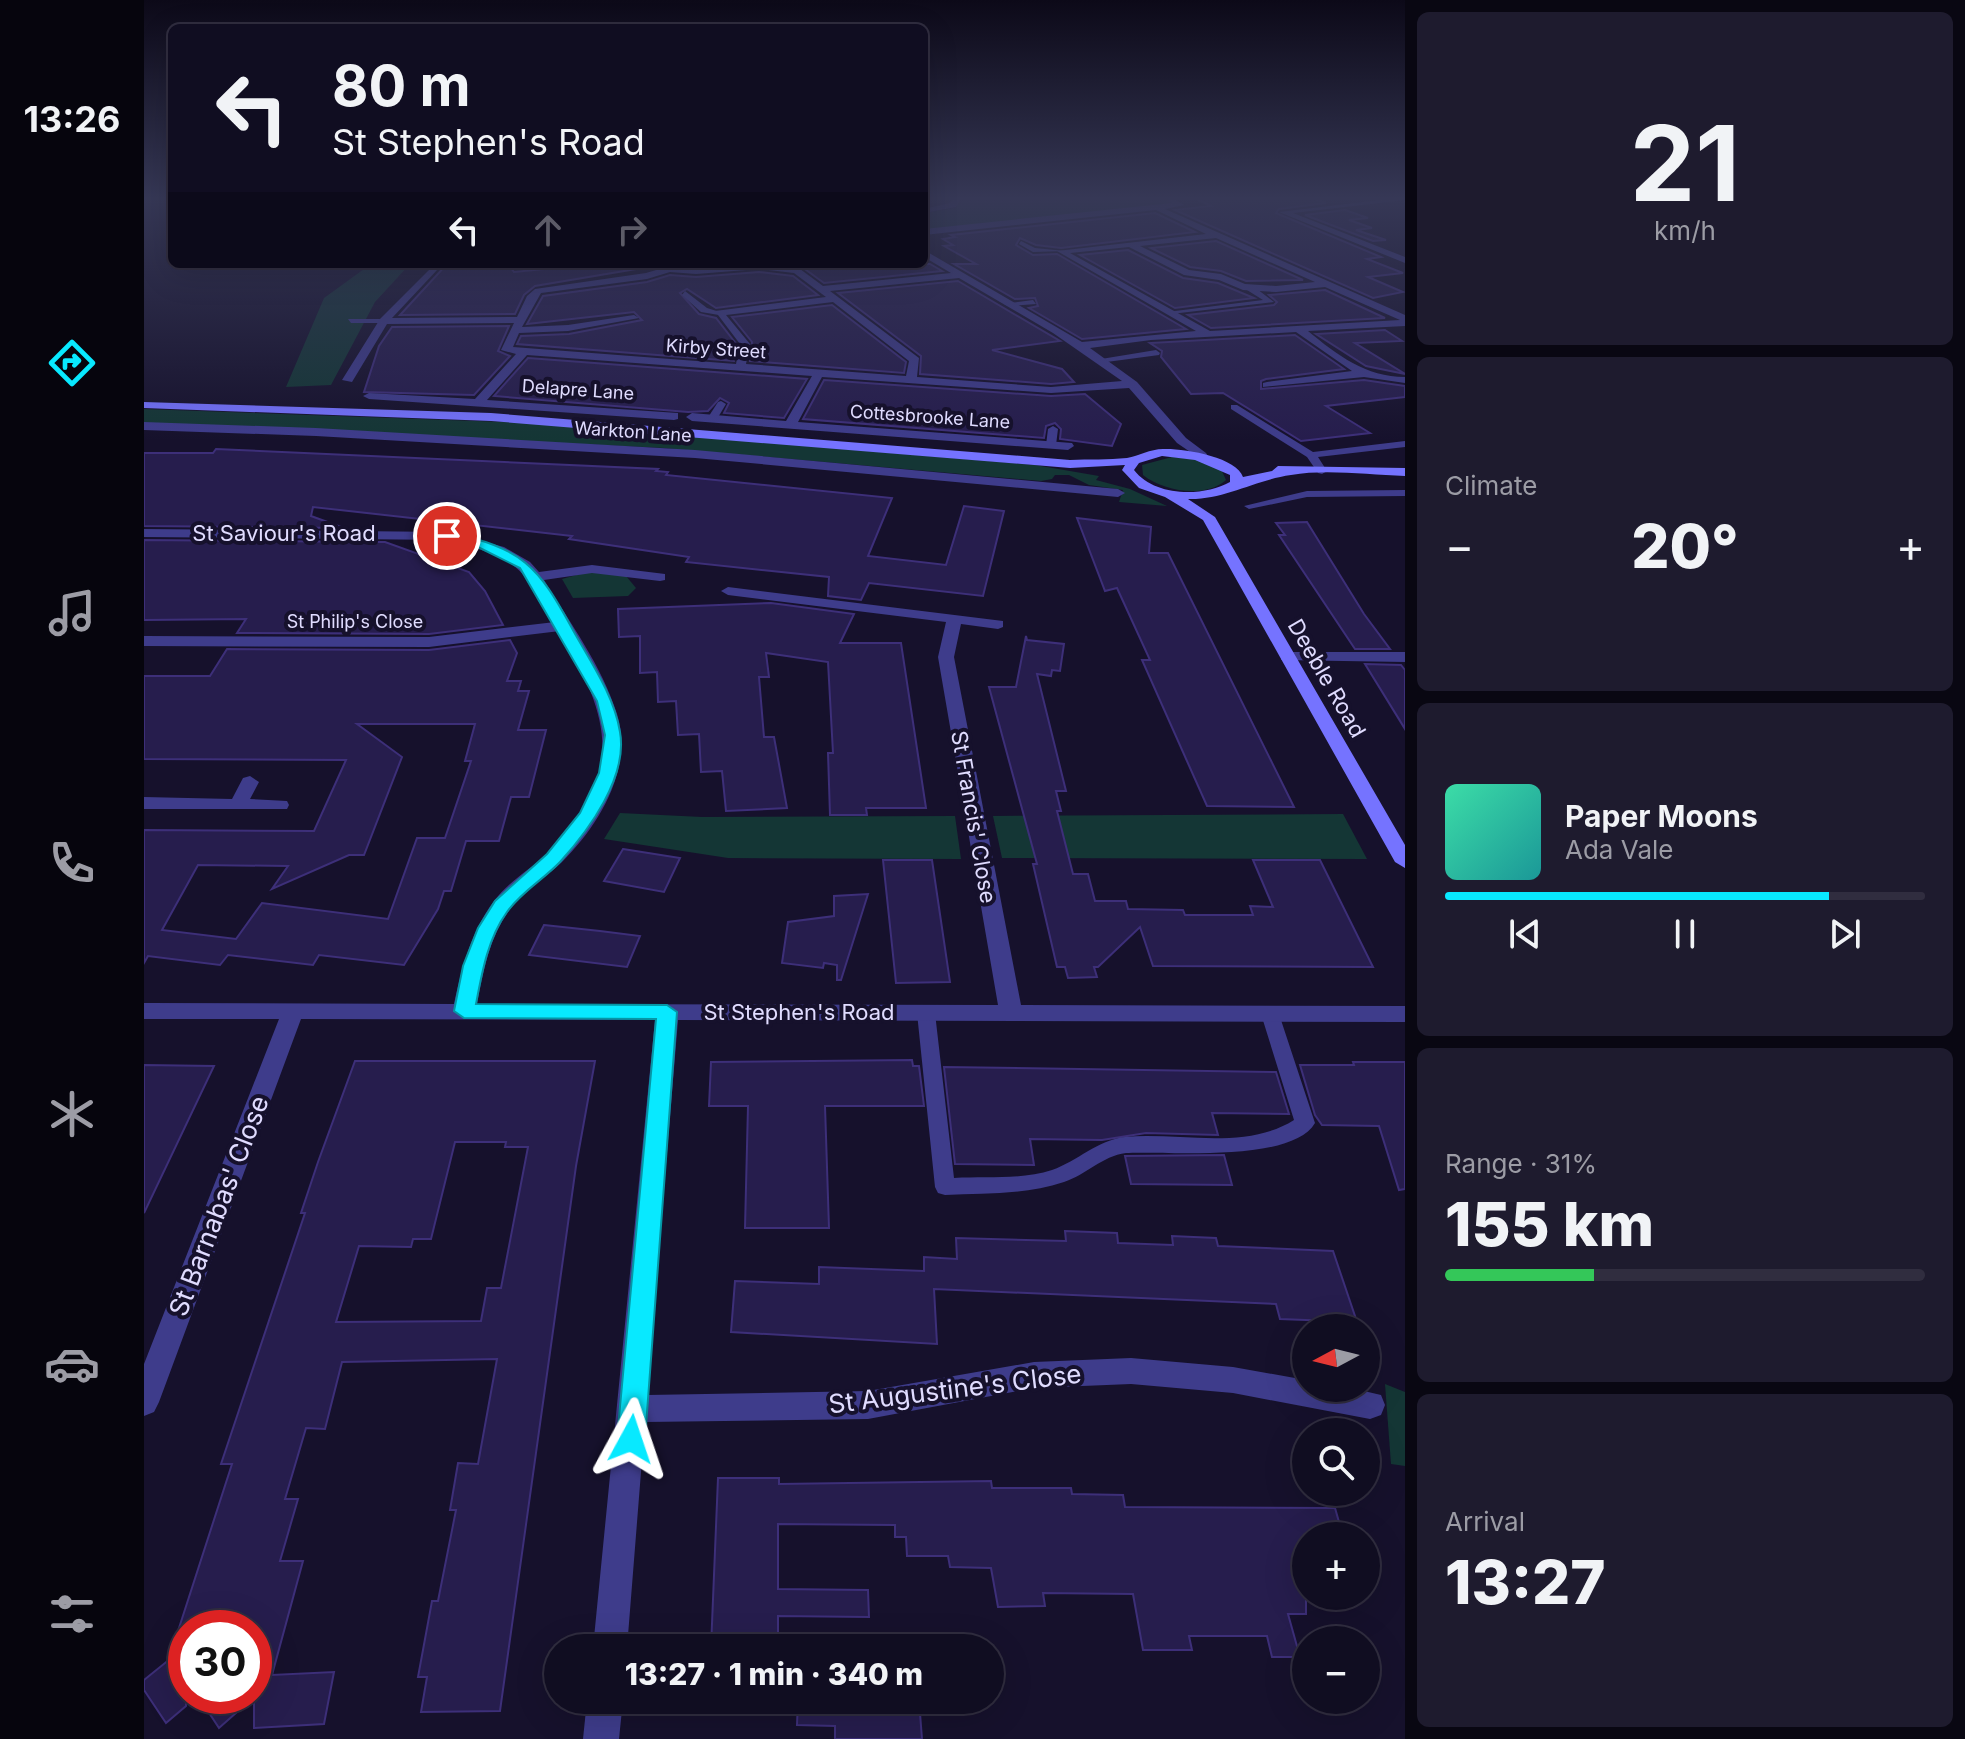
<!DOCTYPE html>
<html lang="en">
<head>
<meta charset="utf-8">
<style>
  body { margin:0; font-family:Inter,sans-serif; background:#1e1b2e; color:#f1f3f6; height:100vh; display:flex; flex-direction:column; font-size:30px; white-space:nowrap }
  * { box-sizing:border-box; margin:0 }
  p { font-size:26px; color:#9c9ca5 }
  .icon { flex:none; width:44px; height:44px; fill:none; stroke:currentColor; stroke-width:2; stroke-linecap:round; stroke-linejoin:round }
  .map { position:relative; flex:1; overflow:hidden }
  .sheet { display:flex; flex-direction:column; gap:12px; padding:12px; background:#090712; width:560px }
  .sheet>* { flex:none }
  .top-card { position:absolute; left:24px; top:24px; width:760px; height:244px; border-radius:12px; box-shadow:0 8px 32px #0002,0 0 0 2px #302d3f; background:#100d21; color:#f1f3f6; overflow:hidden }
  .needle { width:52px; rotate:263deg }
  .fabs { position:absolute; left:1148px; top:1314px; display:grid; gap:16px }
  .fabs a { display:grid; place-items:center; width:88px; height:88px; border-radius:50%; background:#100d21; box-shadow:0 8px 32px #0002,0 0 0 2px #302d3f; font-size:40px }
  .speed { position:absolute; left:24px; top:1610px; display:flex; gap:16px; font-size:40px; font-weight:700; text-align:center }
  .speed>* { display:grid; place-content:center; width:104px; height:104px; border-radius:50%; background:#100d21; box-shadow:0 8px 32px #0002,0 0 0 2px #302d3f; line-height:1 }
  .speed .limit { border:12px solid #d22; background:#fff; color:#111 }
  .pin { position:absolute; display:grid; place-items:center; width:68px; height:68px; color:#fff; margin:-34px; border:4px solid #fff; border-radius:50%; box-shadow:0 2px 8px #0007 }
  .me { position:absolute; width:88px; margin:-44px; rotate:5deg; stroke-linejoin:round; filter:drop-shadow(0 0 6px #0008) }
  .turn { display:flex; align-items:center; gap:28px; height:168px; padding:0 32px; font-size:36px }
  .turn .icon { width:104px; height:104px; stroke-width:2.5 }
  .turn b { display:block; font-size:56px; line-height:68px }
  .lanes { display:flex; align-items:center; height:76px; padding:0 32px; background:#0003; justify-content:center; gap:40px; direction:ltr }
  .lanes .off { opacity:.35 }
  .big { font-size:60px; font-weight:800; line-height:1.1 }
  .sheet .tile { flex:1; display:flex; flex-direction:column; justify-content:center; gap:12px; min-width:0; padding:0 28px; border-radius:12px; background:#1e1b2e }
  .sheet .dial { align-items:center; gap:0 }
  .dial b { font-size:104px; line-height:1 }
  .song { display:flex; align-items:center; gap:24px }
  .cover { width:96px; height:96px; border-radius:12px; background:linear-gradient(135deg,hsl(160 70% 55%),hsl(180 70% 35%)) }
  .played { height:8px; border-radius:4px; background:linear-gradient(90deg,#08e9ff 80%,#302d3f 80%) }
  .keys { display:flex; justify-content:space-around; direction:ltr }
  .heat { display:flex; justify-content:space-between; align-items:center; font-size:44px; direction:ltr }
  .charge { height:12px; border-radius:6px; background:linear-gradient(90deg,#34c759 31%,#302d3f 0) }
  .trip { position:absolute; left:400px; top:1634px; width:460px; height:80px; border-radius:40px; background:#100d21; box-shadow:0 8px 32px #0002,0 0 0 2px #302d3f; font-weight:800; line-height:80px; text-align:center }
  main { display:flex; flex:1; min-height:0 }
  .dock { display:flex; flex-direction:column; width:144px; justify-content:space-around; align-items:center; background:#06050d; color:#9c9ca5 }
  .dock .icon { width:56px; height:56px }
  .dock .current { color:#08e9ff }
  .dock b { font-size:36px; color:#f1f3f6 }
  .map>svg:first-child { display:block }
  .green { fill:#143635 }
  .building { fill:#261d4d; stroke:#3d2f79; stroke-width:2; fill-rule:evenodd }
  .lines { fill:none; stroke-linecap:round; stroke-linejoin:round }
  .lane { fill:#3e3c8b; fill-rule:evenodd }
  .street { fill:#3e3c8b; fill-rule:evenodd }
  .secondary { fill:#7573ff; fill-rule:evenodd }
  .route { fill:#08e9ff; stroke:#0597a6; stroke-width:2 }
  .labels { text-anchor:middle; stroke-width:8; stroke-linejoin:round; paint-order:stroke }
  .far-street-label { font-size:18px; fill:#e0dcff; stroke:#16112c }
  .street-label { font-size:22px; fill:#e0dcff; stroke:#16112c }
  .near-street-label { font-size:26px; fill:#e0dcff; stroke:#16112c }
</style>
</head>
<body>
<main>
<nav class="dock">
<b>13:26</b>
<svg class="icon current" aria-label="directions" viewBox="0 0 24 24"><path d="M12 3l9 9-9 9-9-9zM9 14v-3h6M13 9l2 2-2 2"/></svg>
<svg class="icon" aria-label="music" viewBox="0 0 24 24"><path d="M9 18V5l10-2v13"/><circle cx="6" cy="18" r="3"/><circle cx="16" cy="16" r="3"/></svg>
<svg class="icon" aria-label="phone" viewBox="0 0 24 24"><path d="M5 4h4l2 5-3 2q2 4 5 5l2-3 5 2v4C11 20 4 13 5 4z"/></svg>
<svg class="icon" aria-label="climate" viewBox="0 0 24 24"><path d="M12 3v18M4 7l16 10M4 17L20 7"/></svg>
<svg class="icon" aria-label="car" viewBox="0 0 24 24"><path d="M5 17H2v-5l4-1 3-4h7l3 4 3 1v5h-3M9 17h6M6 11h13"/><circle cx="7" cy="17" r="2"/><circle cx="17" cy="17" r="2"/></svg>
<svg class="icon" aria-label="filters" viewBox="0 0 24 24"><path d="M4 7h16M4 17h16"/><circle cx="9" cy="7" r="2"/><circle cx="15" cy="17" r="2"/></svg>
</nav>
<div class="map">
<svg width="1261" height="1739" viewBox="0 0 1261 1739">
  <rect width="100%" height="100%" fill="#16112c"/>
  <g class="green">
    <polygon points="821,197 1017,197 1031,204 780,230 780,213 811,208"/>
    <polygon points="227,264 266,264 231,302 187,385 142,387 180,298"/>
    <polygon points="0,409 388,423 891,465 955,476 952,480 986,489 1023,506 975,502 979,490 945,485 925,475 911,475 908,479 897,481 520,448 0,423"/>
    <path d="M1028,457L1056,460L1077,469L1082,480C1061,499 1019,491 999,475L998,465Z"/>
    <polygon points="443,572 482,576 492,588 484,596 429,598 418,579"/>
    <polygon points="476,813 558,817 811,816 817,859 584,858 460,839"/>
    <polygon points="1199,814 1223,859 858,858 849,816"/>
    <polygon points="1241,1384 1261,1392 1261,1466 1247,1464"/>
  </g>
  <g class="building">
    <polygon points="1047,196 1163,196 1182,203 1135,209 1132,213 1237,257 1223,259 1259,273 1224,277 1259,292 1229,298 1031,210 1067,206"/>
    <polygon points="1201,210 1224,218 1205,220 1228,228 1212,230 1242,240 1229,241 1161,215"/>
    <polygon points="1011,213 1051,232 917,248 892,245 876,238 872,245 889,255 913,254 1042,329 938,339 885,308 894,306 891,298 871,299 810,264 832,264 800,246 809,245 799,239 811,237 807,235"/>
    <polygon points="1072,241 1159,280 1102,281 1077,271 1046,267 1007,248"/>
    <polygon points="984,250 1039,278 1074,283 1110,298 1031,308 936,255"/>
    <polygon points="303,264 364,264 370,272 452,264 522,264 391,286 380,295 371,314 256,315"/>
    <polygon points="636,264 786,264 798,271 680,283 658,267"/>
    <polygon points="615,272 649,276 674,295 572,308 543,289 536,293 555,314 572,318 593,345 590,361 373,344 377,336 425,334 498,320 490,312 383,324 399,296 503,282 526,275 552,277"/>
    <polygon points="814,281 916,341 848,350 918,369 930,382 907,384 776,374 777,356 694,293"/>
    <polygon points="1181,290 1241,318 1067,328 1044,315 1130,305 1133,302 1125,295"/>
    <polygon points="688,305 762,362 760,373 606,361 608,342 588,317"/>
    <polygon points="365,326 354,351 366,356 330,395 220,392 235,346 248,327"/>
    <polygon points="1241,330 1258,341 1211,343 1261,374 1222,366 1172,334"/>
    <polygon points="1151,335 1200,369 1122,379 1117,381 1117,389 1220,380 1261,386 1261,397 1182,406 1226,433 1157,441 1079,393 1047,394 1017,357 1018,351 1006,343"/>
    <polygon points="384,358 663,379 640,418 580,413 585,403 576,398 564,411 544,412 350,396"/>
    <polygon points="680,380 907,396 941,394 977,424 968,446 916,439 917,429 911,423 902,426 900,438 659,419"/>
    <polygon points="72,449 514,469 512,471 524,472 522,475 748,498 724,556 802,565 820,506 860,511 839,596 725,583 717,600 684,596 685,577 542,562 545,557 425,539 428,536 169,507 167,516 200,528 0,526 0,453 69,453"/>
    <polygon points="933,518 1007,527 1005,553 1024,553 1150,807 1063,806 998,660 1006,660 973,588 961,591"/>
    <polygon points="1163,522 1220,614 1246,649 1211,649 1135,535 1141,535 1132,523"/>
    <polygon points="0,540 241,542 325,572 341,591 359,625 285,634 93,633 102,619 0,620"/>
    <polygon points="627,603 710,614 696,643 757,643 782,808 722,808 723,815 686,815 684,753 689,753 684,662 622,653 625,677 615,677 620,737 630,737 643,808 582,811 578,771 557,772 555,734 534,735 532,701 514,702 513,672 496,673 496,636 475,637 474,609"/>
    <polygon points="882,636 883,640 920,644 916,671 908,670 907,676 893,674 922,791 912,791 917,811 913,811 929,874 944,874 951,901 982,901 984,909 1039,910 1041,915 1109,915 1106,906 1129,907 1109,860 1176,860 1229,967 1009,966 996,927 954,967 950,967 953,977 924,978 921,967 913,967 889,864 893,864 845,687 872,687"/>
    <path d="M366,640L373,653L363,681H377L374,691H385L374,730H402L385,797H367L355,841H322L307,891H300L294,909L260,965L175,955L169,965L84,955L76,965L4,956L0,963V830L170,831L202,760L0,759V676H66L83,649L285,650ZM213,724H331L321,761H327L301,838H273L244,919L118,903L92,939L18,930L54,865L144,866L128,889L205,855H220L258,757Z"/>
    <polygon points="1221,664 1257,665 1261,670 1261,729"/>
    <polygon points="479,849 536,858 520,892 460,881"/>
    <polygon points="739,860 788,860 806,982 752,983"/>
    <polygon points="724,894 697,980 693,980 693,965 680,963 679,968 638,963 644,922 690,916 690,896"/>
    <polygon points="400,925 456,931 496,936 483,967 385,955"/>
    <polygon points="768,1060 769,1066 775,1066 780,1106 681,1106 685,1228 601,1228 604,1106 565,1106 567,1062"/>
    <path d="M211,1061H451L432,1166L356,1711L277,1712L283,1677H274L288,1601H294L312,1510H306L314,1463L334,1464L353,1359L198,1362L181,1429L162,1428L141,1499H154L136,1561H159L128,1675L190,1672L180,1724L110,1728V1697L75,1728L54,1696H110V1628H35L88,1464H77L161,1213H157L174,1162ZM311,1142H362L361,1147H384L357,1288H343L337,1321L192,1322L215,1246L267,1247L269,1239H287Z"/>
    <polygon points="1209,1062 1261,1062 1261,1189 1255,1190 1235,1126 1178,1125 1171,1115 1156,1065 1210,1065"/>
    <polygon points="0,1065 70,1066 0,1213"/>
    <polygon points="800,1067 1132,1072 1145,1114 1068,1113 1074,1135 1002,1133 958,1140 886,1139 890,1165 811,1164"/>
    <polygon points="1080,1155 1088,1185 987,1184 981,1156"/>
    <polygon points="921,1231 973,1233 974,1243 1029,1245 1028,1236 1072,1238 1074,1246 1189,1251 1213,1322 1136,1319 1132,1304 790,1289 793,1344 587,1332 591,1281 675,1284 675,1267 780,1271 780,1257 813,1259 812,1238 922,1241"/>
    <polygon points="574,1478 635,1478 635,1484 847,1481 848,1488 927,1488 928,1494 979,1495 981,1507 1191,1508 1199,1536 1162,1536 1162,1614 1144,1614 1156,1657 1128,1657 1123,1636 1045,1636 1048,1650 999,1650 989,1594 899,1593 901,1606 854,1607 847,1568 806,1567 804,1556 763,1556 762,1537 751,1537 751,1525 634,1524 634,1589 724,1590 725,1617 634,1616 634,1648 567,1648"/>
    <polygon points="42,1646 42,1706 22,1723 0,1690 0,1680"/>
    <polygon points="654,1700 775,1700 778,1739 691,1739 691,1726 653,1725"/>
  </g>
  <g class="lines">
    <g class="lane">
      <polygon points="877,241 891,248 921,251 889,252 875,244"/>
      <polygon points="1103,286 1109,286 1130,302 1027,314 1023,312 1119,300 1103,290"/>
      <polygon points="541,291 563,308 579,313 575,315 557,312 538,295"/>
      <polygon points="889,300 892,304 864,306 860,304"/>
      <polygon points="204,319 240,319 244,321 240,323 207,323"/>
      <polygon points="1012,350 1016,353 1015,355 955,363 951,360"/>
      <polygon points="577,401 582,404 573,419 565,421 563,419 574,402"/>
      <polygon points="1087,405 1093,405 1169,452 1261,441 1261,447 1174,457 1183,471 1178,474 1174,473 1163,457 1087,409"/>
      <polygon points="909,426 914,429 912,445 907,448 902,445 904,429"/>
      <polygon points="1261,490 1261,496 1163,497 1105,509 1100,506 1163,491"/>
      <path d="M782,1007L788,1009L791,1013L810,1178C842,1176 878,1180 908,1170C934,1161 953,1140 981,1137C1035,1132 1101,1151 1150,1120L1117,1014L1120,1010H1132L1135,1014L1171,1123C1148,1163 1024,1151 982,1153C958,1156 942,1175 920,1182C882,1195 841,1193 801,1195L794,1193L791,1187L773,1013L776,1009Z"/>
    </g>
    <g class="street">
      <polygon points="810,197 818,197 812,207 780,213 780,209 806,203"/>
      <path d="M1018,197H1027L1040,205L1021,209L1261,315V326L1164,331C1193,355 1222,377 1261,377V383L1220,377L1119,387V383L1123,382L1208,371L1152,332L1007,340L946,348L993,382L1042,438L1062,453L1064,456L1058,460L1033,443L985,388L907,393L678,377L654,422L928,443L930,446L924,450L548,421L542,417L548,413L642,421L668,376L383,355L343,400L534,413V419L530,420L225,399L219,396L225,393L331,399L372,354L357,350L370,323L243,324L208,382L198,380L236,319L291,264L294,269L248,318L373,317L383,296L391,289L502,273L526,266L552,268L606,264L656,269L679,286L807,273L780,257V250L938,342L1052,331L913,251L1062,234L1012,210L780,235V229L1028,203ZM1072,238L1171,282L1132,286L1101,284L1077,274L1045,270L996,246ZM985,247L1040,275L1075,280L1099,290L1132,292L1181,287L1256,320L1066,331L926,253ZM615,269L650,273L682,297L571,311L596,344L592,364L369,347L375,333L424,331L495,318L490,315L424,325L378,327L397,293L503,279L526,272L552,274ZM815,278L909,333L978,381L907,387L773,377L775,358L686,291ZM689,302L765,361L762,376L602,364L606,344L582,315Z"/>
      <polygon points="1261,197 1261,200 1149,213 1261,257 1261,263 1135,212"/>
      <polygon points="0,422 172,428 551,450 974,489 981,493 974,497 551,458 172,436 0,430"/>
      <path d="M0,529L303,532L360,547L386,562L395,572L448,565L521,574V580L516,581L448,573L400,580C426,623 458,666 473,714C490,768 455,825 418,862C400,879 378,891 364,912C345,939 339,973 333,1004L854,1005L794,657L802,622L584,595L577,591L584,587L859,621V627L854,629L817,624L810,657L877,1005L1261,1006V1022L534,1020L503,1395L724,1391L890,1362L987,1358L1089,1367L1162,1380V1388H1207L1237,1395L1241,1405L1237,1415L1226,1419L1089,1393L987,1384L890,1388L724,1419L501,1422L483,1648H449L511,1020L157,1019L15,1402L10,1412L0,1416V1364L135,1019H0V1003L310,1004C318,967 327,932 350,901C365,881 387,869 405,852C483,774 466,717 416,631L285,647L0,646V636L285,637L411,622C374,561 372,559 303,540L0,537Z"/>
      <polygon points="1143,652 1261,652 1261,662 1137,660 1137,654"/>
      <polygon points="106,776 115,782 106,799 143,801 145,805 143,809 0,809 0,797 88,799 99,778"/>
      <polygon points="443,1700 479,1700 475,1739 439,1739"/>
    </g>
    <path class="secondary" d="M0,402L347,413L926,460C945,459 964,460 983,458C995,456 1006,449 1019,449C1039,448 1093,457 1099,477L1128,471L1134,466L1261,468V476C1224,475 1183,469 1147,475C1111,480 1080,500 1044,499L1071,517L1261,845V868L1251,862L1059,520L1021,497L995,488L978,470L981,465L926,468L347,421L0,408ZM1018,456L1051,460L1086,475V482C1059,497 1011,497 990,470L995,463Z"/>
  </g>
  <linearGradient id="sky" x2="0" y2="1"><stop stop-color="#0c0918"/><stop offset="0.45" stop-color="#363856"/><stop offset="1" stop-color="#363856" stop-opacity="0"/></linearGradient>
  <rect width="1261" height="440" fill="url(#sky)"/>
  <path class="route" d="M303,532C379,548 394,565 430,632C448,664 470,696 476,732C484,777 445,830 416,862C400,879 377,892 363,912C344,938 338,972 332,1004L523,1005L533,1012L501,1439L497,1448L487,1452L477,1448L473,1439L512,1019L320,1018L310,1011L319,966L334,928L351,901L403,854L436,813L455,773L461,735L453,701L376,568L334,547L299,539L297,536Z"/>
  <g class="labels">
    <g class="far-street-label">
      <text transform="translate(572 349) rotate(4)" y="6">Kirby Street</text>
      <text transform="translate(434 390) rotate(4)" y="6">Delapre Lane</text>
      <text transform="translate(786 417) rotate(4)" y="6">Cottesbrooke Lane</text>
      <text transform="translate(489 432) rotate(4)" y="6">Warkton Lane</text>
      <text x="211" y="628">St Philip's Close</text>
    </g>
    <g class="street-label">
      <text x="140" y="541">St Saviour's Road</text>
      <text transform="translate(1183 678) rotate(60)" y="8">Deeble Road</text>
      <text transform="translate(830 817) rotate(80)" y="8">St Francis' Close</text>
      <text x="655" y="1020">St Stephen's Road</text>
    </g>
    <g class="near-street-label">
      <text transform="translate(75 1206) rotate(-69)" y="9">St Barnabas' Close</text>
      <text transform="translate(811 1389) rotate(-7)" y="9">St Augustine's Close</text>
    </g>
  </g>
</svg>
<div class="fabs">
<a><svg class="needle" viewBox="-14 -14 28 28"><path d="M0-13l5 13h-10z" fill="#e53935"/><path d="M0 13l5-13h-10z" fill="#9c9ca5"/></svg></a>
<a><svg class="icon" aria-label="search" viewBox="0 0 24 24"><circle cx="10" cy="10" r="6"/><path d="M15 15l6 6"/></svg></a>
<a>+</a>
<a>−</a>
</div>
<div class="speed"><div class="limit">30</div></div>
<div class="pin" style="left:303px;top:536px;background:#d93025"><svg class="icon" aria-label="arrive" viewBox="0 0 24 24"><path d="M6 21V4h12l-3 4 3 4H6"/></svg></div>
<svg class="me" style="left:487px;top:1439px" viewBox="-20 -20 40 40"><path d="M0-17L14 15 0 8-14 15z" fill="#08e9ff" stroke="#fff" stroke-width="4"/></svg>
<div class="trip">13:27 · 1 min · 340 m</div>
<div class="top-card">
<div class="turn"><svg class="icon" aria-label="left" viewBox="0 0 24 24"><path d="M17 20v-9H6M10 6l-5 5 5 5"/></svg><div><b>80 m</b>St Stephen's Road</div></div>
<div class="lanes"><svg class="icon" aria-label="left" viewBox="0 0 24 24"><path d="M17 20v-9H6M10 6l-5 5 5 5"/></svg><svg class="icon off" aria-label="ahead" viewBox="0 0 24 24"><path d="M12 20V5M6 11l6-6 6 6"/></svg><svg class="icon off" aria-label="right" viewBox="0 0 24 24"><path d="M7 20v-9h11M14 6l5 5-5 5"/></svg></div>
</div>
</div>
<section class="sheet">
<div class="tile dial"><b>21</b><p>km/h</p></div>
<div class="tile"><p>Climate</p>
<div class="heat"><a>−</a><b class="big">20°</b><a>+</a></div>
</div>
<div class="tile">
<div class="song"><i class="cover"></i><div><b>Paper Moons</b><p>Ada Vale</p></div></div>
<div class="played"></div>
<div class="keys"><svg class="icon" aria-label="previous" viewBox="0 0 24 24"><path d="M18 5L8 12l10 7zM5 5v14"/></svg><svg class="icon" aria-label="pause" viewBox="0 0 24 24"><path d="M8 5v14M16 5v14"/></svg><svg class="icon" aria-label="next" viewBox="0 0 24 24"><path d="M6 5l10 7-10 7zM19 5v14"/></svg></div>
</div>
<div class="tile"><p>Range · 31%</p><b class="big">155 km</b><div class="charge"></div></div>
<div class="tile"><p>Arrival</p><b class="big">13:27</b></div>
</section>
</main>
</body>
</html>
